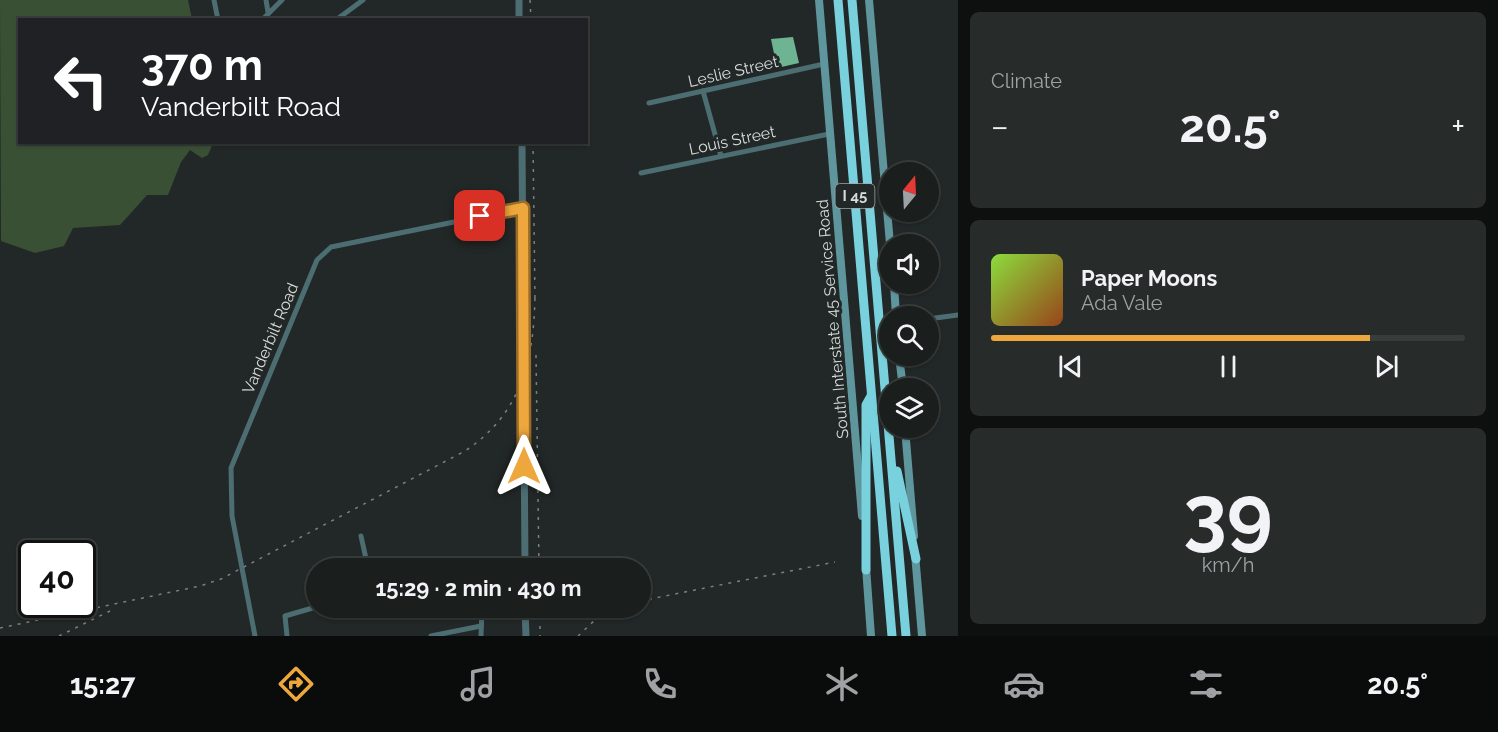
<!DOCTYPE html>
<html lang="en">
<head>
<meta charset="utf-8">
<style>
  body { margin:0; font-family:Raleway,sans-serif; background:#272b2a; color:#f1f3f6; height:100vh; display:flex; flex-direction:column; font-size:22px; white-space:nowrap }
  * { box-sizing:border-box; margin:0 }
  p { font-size:20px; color:#9fa2a4 }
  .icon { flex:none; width:33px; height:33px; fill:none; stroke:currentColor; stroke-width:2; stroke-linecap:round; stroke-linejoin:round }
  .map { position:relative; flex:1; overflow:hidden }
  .panel { display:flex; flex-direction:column; gap:12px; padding:12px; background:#0e1010; width:540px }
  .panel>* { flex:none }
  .hud { position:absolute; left:18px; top:18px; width:570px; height:126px; border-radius:0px; box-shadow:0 2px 4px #0004,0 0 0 2px #383c3b; background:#202124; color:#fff; overflow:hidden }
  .needle { width:39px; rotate:18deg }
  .fabs { position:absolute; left:879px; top:162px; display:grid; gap:12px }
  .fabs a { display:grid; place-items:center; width:60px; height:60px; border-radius:50%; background:#1a1e1d; box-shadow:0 2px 4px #0004,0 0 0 2px #383c3b; font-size:30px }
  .speed { position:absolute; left:18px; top:540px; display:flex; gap:12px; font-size:30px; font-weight:700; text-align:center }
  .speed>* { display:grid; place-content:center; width:78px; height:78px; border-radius:50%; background:#1a1e1d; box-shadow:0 2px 4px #0004,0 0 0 2px #383c3b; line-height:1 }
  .speed .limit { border:3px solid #111; border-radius:9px; background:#fff; color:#111 }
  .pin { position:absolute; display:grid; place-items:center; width:51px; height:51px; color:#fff; margin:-26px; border-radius:12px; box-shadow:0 3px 9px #0006 }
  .me { position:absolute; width:66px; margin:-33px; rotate:0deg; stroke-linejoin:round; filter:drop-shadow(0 0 4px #0008) }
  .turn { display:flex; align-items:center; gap:21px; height:126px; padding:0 24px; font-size:27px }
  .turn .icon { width:78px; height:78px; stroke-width:2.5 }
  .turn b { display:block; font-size:42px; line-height:51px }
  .big { font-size:45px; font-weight:700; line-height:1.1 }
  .panel .card { flex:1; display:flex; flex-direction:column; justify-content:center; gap:9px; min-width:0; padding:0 21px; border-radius:9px; background:#272b2a }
  .panel .dial { align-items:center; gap:0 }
  .dial b { font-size:78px; line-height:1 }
  .song { display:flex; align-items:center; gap:18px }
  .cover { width:72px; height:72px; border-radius:9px; background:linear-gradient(135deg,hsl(90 70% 55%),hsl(20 70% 35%)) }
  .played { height:6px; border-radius:3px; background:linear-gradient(90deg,#eea73d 80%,#383c3b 80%) }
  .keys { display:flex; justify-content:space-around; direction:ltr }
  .heat { display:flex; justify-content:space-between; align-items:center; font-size:33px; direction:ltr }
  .trip { position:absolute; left:306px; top:558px; width:345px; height:60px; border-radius:30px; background:#1a1e1d; box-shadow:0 2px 4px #0004,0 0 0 2px #383c3b; font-weight:700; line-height:60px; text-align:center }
  .dock { display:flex; height:96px; justify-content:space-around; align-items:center; background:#0a0c0c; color:#9fa2a4 }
  .dock .icon { width:42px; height:42px }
  .dock .active { color:#eea73d }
  .dock b { font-size:27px; color:#f1f3f6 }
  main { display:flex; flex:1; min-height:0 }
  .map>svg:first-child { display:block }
  .green { fill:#3a5035 }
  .building { fill:#6fb492 }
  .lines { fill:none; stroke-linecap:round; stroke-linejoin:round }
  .minor { stroke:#4c6d72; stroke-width:5 }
  .tertiary { stroke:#4c6d72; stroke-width:7 }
  .secondary { stroke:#5f969d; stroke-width:8 }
  .motorway { stroke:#79d1dd; stroke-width:9 }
  .rail { stroke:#7b807f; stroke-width:1.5; stroke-dasharray:3 6; stroke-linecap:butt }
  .route-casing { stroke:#9b6d28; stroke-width:15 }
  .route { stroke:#eea73d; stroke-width:10 }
  .labels { text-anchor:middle; stroke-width:6; stroke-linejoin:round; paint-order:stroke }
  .shield { fill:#222827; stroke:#a1a5a4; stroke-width:1.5 }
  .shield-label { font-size:15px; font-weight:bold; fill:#d7dbda }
  .street-label { font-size:16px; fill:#d7dbda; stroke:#222827 }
</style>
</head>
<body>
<main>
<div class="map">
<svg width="958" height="636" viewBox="0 0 958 636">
  <rect width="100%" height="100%" fill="#222827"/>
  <polygon class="green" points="0,0 188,0 192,19 20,20 20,142 213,143 208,155 202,158 190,150 181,162 168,195 147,195 120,225 73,228 64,246 35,253 1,241"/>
  <polygon class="building" points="793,37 799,63 777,68 771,39"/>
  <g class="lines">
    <g class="minor">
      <polyline points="214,0 218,20"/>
      <polyline points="266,0 268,12"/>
      <polyline points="262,20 282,0"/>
      <polyline points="336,20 363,0"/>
      <polyline points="703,91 721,156"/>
      <polyline points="649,103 824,64"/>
      <polyline points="641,173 829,134"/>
      <polyline points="928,319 958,315"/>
      <polyline points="361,536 368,568"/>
      <polyline points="255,636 232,516 231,468 317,260 331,247 523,208"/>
      <polyline points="287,636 285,616 316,607"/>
      <polyline points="431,636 481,626"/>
      <polyline points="481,636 482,608"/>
    </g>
    <g class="tertiary">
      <polyline points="519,0 519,20"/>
      <polyline points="522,142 525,568"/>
      <polyline points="525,608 526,636"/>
    </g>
    <g class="secondary">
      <polyline points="819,0 862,516"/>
      <polyline points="869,0 890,244"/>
      <polyline points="894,284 896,316"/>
      <polyline points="899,356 903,388"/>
      <polyline points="905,428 914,536"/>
      <polyline points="915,554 922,636"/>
      <polyline points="866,567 871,636"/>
    </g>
    <g class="motorway">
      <polyline points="838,0 892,636"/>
      <polyline points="852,0 906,636"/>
      <polyline points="897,471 916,559"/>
      <polyline points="866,570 866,405 871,396"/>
    </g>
    <g class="rail">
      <polyline points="530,0 531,20"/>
      <polyline points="533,142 535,301"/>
      <polyline points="536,355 539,568"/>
      <polyline points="640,601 835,562"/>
      <polyline points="540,608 540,636"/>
      <path d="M0,628L200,586L221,579L465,451C522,413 534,359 535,295"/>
      <polyline points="59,636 110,611"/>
      <polyline points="578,636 596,619 617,608"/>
    </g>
  </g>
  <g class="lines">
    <g class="route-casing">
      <polyline id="route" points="480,216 523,208 524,466"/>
    </g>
    <use href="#route" class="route"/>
  </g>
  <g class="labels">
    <rect class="shield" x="835.5" y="184" width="39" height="24" rx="4.5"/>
    <g class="shield-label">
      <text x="855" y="201">I 45</text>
    </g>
    <g class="street-label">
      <text transform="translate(733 71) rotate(-13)" y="6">Leslie Street</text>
      <text transform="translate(732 140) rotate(-12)" y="6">Louis Street</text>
      <text transform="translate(832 319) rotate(-95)" y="6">South Interstate 45 Service Road</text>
      <text transform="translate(270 338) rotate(-67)" y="6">Vanderbilt Road</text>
    </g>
  </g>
</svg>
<div class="fabs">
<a><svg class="needle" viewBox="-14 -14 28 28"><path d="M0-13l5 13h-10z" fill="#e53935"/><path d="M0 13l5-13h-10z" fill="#9fa2a4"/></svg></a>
<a><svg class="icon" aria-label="sound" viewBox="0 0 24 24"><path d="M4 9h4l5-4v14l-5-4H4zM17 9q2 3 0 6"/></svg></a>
<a><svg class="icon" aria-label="search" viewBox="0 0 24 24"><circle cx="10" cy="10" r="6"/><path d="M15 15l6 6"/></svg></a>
<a><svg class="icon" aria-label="layers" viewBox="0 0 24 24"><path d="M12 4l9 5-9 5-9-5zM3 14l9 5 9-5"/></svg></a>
</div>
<div class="speed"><div class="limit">40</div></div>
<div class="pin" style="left:480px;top:216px;background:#d93025"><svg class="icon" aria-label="arrive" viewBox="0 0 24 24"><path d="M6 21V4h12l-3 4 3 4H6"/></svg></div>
<svg class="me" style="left:524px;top:466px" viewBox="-20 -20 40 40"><path d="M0-17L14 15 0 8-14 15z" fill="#eea73d" stroke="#fff" stroke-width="4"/></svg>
<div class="trip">15:29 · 2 min · 430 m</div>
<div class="hud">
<div class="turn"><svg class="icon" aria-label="left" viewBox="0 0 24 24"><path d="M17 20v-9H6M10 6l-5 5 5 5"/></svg><div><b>370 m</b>Vanderbilt Road</div></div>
</div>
</div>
<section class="panel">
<div class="card"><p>Climate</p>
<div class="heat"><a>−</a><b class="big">20.5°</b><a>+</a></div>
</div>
<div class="card">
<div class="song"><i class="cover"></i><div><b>Paper Moons</b><p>Ada Vale</p></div></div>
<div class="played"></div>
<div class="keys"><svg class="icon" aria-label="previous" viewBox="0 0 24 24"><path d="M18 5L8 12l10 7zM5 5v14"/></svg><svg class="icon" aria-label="pause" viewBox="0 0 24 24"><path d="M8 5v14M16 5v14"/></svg><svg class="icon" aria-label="next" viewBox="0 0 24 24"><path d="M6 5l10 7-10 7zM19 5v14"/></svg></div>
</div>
<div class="card dial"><b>39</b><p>km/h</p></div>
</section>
</main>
<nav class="dock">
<b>15:27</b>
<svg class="icon active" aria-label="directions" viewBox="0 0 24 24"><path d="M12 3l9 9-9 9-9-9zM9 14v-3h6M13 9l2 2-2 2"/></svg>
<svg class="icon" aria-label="music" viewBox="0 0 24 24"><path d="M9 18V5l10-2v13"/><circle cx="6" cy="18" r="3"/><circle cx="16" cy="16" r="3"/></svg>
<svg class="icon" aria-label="phone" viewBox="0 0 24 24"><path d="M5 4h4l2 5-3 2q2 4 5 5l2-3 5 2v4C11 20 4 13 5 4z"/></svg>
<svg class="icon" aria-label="climate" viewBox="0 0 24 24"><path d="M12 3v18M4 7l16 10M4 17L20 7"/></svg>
<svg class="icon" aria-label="car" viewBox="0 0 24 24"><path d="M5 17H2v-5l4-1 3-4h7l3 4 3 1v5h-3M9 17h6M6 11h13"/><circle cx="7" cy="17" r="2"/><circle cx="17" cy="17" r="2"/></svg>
<svg class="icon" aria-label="filters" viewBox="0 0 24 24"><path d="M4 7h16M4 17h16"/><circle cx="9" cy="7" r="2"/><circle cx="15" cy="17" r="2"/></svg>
<b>20.5°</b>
</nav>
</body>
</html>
